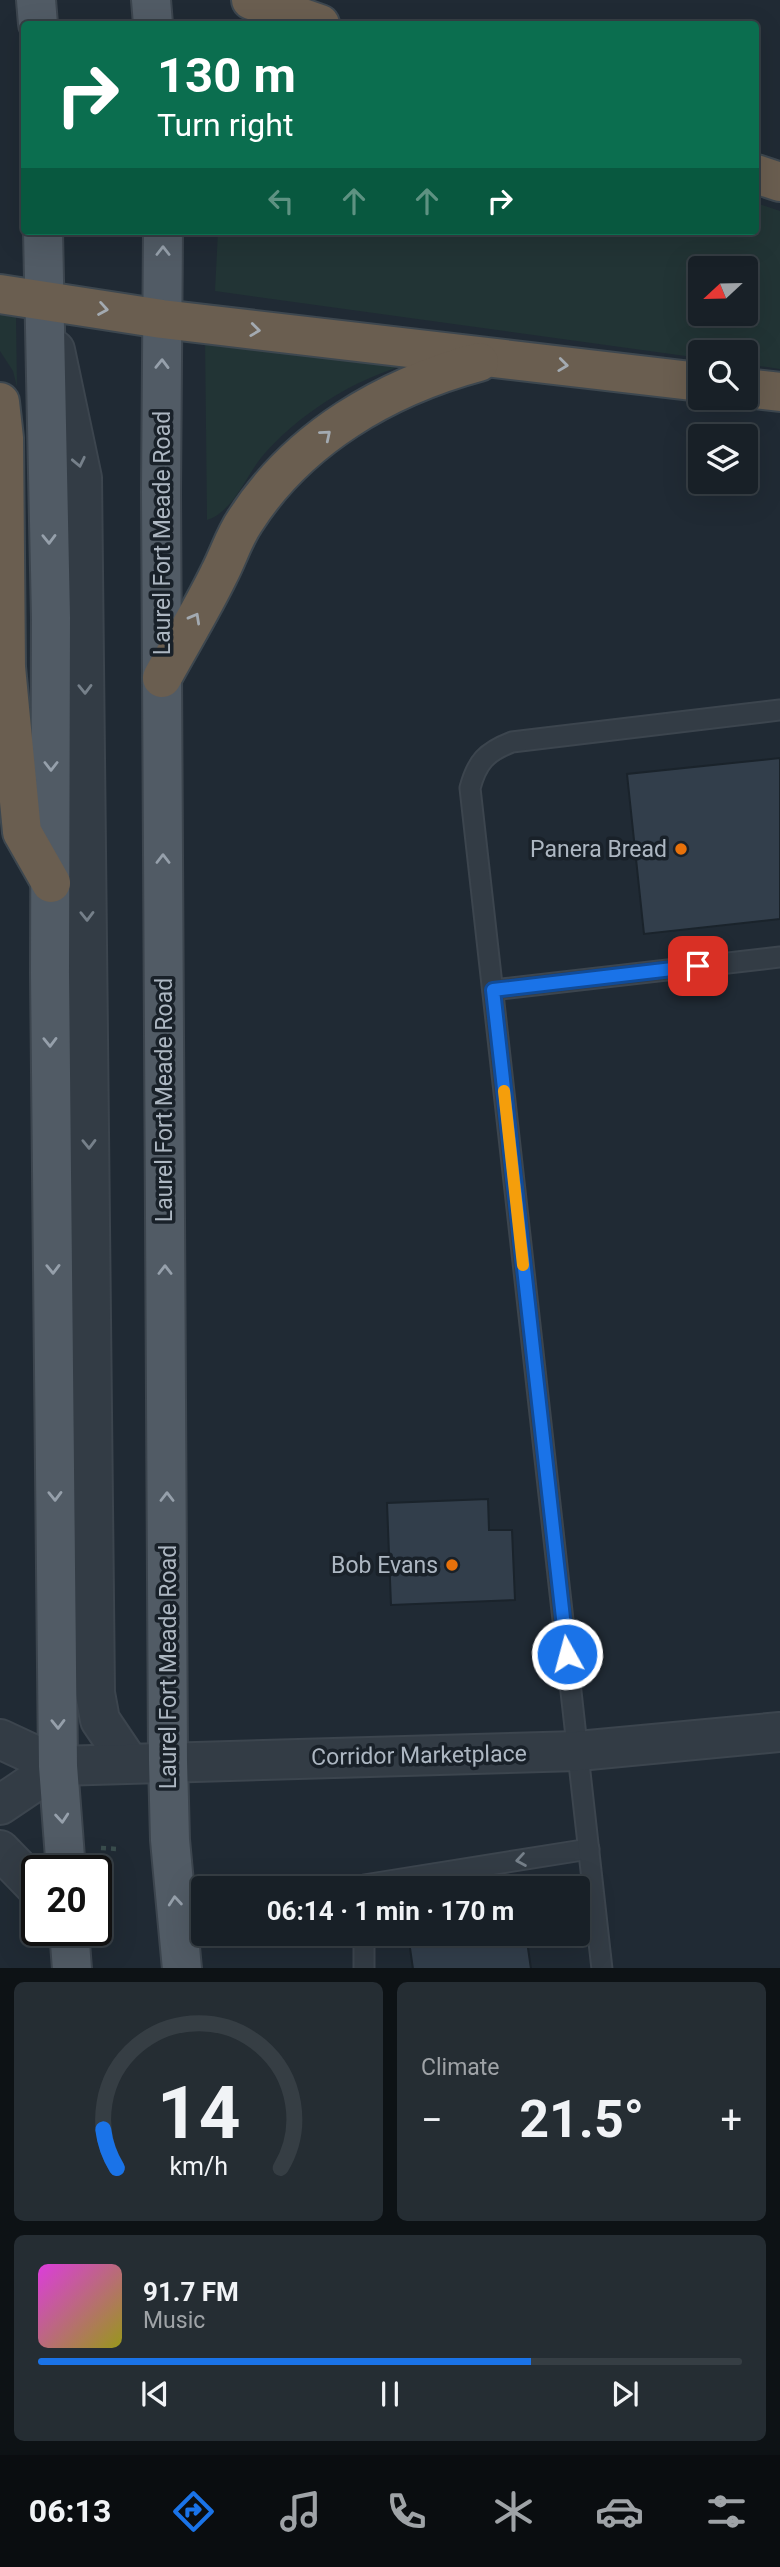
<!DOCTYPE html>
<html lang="en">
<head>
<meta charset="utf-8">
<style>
  body { margin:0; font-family:Roboto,sans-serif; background:#252d33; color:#f1f3f6; height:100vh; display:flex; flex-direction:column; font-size:26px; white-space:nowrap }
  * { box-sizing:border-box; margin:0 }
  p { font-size:23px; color:#9fa3a7 }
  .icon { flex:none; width:38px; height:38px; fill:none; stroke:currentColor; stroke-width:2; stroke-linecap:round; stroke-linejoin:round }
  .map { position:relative; height:1968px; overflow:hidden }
  .drawer { display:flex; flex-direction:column; gap:14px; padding:14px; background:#0d1215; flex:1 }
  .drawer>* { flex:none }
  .banner { position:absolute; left:21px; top:21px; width:738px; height:214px; border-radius:7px; box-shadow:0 7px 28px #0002,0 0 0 2px #363e44; background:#0b6e4f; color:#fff; overflow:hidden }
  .needle { width:46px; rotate:248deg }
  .controls { position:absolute; left:688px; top:256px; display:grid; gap:14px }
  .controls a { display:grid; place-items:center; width:70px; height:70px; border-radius:7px; background:#182027; box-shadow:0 7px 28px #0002,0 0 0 2px #363e44; font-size:35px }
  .speed { position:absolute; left:21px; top:1855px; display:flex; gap:14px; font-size:35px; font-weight:700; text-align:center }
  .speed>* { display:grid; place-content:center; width:91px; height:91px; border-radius:50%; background:#182027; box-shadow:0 7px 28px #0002,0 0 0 2px #363e44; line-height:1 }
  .speed .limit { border:4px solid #111; border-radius:10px; background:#fff; color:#111 }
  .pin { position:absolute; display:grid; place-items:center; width:60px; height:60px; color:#fff; margin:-30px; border-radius:14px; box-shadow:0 4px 10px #0006 }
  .me { position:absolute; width:77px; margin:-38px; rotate:353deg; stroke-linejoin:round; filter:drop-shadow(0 0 5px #0008) }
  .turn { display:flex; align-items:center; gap:24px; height:147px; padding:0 21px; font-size:32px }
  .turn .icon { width:91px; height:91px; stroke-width:2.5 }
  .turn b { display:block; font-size:49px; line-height:60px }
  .lanes { display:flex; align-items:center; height:66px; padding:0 21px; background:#0003; justify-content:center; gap:35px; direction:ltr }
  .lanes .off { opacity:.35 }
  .big { font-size:52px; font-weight:700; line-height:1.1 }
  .drawer .tile { flex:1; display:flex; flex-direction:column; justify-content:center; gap:10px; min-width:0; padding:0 24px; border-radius:10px; background:#252d33 }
  .drawer .dial { align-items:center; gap:0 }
  .dial svg { height:182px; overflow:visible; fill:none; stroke:#363e44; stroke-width:7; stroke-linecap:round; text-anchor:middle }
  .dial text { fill:#f1f3f6; stroke:none }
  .song { display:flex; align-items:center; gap:21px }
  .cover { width:84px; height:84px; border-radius:10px; background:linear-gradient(135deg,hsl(300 70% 55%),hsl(60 70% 35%)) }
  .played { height:7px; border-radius:4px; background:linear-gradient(90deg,#1a73e8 70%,#363e44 70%) }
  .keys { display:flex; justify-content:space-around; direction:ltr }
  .heat { display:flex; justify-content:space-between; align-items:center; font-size:38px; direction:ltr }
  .drawer .tiles { flex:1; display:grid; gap:14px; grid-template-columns:1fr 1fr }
  .tile:last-child { grid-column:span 2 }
  .trip { position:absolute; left:191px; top:1876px; width:399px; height:70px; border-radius:7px; background:#182027; box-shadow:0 7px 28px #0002,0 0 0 2px #363e44; font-weight:700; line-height:70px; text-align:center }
  .dock { display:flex; height:112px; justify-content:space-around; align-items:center; background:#0a0d10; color:#9fa3a7 }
  .dock .icon { width:49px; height:49px }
  .dock .current { color:#1a73e8 }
  .dock b { font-size:32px; color:#f1f3f6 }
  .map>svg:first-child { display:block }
  .green { fill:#223435; fill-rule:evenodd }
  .building { fill:#323e4b; stroke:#1a232b; stroke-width:2 }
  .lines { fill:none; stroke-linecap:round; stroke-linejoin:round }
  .service-casing { stroke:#3c454e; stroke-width:23 }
  .minor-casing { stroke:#3c454e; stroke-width:42 }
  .tertiary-casing { stroke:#3c454e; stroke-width:42 }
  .primary-casing { stroke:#3c454e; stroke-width:42 }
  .motorway-casing { stroke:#3d474f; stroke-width:42 }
  .path { stroke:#3a4d4d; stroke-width:4.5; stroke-dasharray:5 5; stroke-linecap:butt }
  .service { stroke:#333c45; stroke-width:19 }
  .minor { stroke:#333c45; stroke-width:38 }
  .tertiary { stroke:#333c45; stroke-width:38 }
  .primary { stroke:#515b65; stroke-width:38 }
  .motorway { stroke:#6a5e50; stroke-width:38 }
  .oneway { stroke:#96a0ab }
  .oneway2 { stroke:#a3aab1 }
  .oneway3 { stroke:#76808a }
  .route-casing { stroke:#114b97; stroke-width:18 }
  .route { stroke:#1a73e8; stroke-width:12 }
  .slow { stroke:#f59e0b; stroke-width:12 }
  .food-dot { fill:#e8710a; stroke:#192129; stroke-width:2.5 }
  .labels { text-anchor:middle; stroke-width:7; stroke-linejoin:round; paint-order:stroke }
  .street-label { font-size:23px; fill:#adb7c2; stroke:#192129 }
  .poi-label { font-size:23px; fill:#adb7c2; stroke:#192129; text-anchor:end }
</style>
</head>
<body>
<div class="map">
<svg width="780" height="1969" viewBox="0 0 780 1969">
  <rect width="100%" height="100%" fill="#202a34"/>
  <g class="green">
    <path d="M756,203L780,211V369L746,364V352H700V358L215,291L218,231H756ZM700,268H746V313H700Z"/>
    <polygon points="0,314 16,317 17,387 13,371 0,351"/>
    <path d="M205,337L425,359C363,375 309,405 265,453C246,474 235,511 207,520Z"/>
  </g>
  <g class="building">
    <polygon points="780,758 780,919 644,934 627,774"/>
    <polygon points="488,1499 489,1530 512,1530 515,1600 391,1605 387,1503"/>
    <polygon points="464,1934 526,1934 531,1969 413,1969 409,1941"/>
  </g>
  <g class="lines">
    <g class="service-casing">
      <g id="service">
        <polyline points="493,990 780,957"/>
        <polyline points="364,1888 364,1885 589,1849"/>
        <polyline points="364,1934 364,1969"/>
        <path d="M602,1969L470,788C477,762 486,752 512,742L780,710"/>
      </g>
    </g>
    <g class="minor-casing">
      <g id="minor">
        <polyline points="55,350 82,478 95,1693 100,1720 129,1763"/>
        <polyline points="58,1766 578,1751 780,1732"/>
      </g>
    </g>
    <g class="tertiary-casing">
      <g id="tertiary">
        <polyline points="0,1739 58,1766 0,1805"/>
        <polyline points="0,1850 37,1888"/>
      </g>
    </g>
    <g class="primary-casing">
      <g id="primary">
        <polyline points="36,0 38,24"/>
        <polyline points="151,0 153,24"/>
        <polyline points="43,231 51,618 50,973 58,1766 66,1871"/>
        <polyline points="163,231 161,492 168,1761 170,1840 182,1969"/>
        <polyline points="69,1930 72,1969"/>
      </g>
    </g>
    <g class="motorway-casing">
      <g id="motorway">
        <polyline points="251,0 320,24"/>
        <polyline points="756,174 780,182"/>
        <polyline points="0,294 162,319 700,382"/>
        <polyline points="746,388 780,392"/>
        <polyline points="0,402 4,438 6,667 22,832 51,883"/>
        <path d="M162,678C181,643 202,609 219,574C228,557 234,537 245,521C298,438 386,387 479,362"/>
      </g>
    </g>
    <polyline class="path" points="101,1848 118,1849"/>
    <use href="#service" class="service"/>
    <use href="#minor" class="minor"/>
    <use href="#tertiary" class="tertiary"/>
    <use href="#primary" class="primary"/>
    <use href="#motorway" class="motorway"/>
  </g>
  <defs><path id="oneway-chevron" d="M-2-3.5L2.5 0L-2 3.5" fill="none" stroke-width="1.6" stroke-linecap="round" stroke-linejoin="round" transform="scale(1.75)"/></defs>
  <g class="oneway">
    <use href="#oneway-chevron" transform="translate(163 251) rotate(-90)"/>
    <use href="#oneway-chevron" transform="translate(162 364) rotate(-89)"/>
    <use href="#oneway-chevron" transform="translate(49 539) rotate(89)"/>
    <use href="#oneway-chevron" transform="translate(51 766) rotate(90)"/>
    <use href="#oneway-chevron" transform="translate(163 859) rotate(-90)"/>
    <use href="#oneway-chevron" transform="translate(50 1042) rotate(89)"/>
    <use href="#oneway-chevron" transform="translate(53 1269) rotate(89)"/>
    <use href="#oneway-chevron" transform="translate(165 1270) rotate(-90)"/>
    <use href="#oneway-chevron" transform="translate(55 1496) rotate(89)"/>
    <use href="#oneway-chevron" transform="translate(167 1497) rotate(-90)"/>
    <use href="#oneway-chevron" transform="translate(58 1724) rotate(89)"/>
    <use href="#oneway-chevron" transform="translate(62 1818) rotate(85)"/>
    <use href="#oneway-chevron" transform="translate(175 1901) rotate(-95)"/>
  </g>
  <g class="oneway2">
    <use href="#oneway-chevron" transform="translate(103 309) rotate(10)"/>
    <use href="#oneway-chevron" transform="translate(255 330) rotate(7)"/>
    <use href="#oneway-chevron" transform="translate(563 365) rotate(7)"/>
    <use href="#oneway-chevron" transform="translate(326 435) rotate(-40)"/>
    <use href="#oneway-chevron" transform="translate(195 618) rotate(-61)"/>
  </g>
  <g class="oneway3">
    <use href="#oneway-chevron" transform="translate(79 462) rotate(78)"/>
    <use href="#oneway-chevron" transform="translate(85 689) rotate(89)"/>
    <use href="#oneway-chevron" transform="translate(87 916) rotate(89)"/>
    <use href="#oneway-chevron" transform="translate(89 1144) rotate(89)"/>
    <use href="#oneway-chevron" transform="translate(521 1860) rotate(171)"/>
  </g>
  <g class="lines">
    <g class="route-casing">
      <polyline id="route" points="567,1654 493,990 698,966"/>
    </g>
    <use href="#route" class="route"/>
    <polyline class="slow" points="504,1091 523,1265"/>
  </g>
  <g class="food-dot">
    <circle cx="681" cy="849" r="7"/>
    <circle cx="452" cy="1565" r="7"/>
  </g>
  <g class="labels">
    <g class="street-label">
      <text transform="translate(162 533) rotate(-90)" y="8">Laurel Fort Meade Road</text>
      <text transform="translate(164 1100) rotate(-90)" y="8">Laurel Fort Meade Road</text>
      <text transform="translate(168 1667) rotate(-90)" y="8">Laurel Fort Meade Road</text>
      <text transform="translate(419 1755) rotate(-1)" y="8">Corridor Marketplace</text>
    </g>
    <g class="poi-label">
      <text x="667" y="857">Panera Bread</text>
      <text x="438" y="1573">Bob Evans</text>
    </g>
  </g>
</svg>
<div class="controls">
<a><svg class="needle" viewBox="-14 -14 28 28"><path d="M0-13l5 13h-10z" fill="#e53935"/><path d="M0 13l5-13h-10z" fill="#9fa3a7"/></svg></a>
<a><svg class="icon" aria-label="search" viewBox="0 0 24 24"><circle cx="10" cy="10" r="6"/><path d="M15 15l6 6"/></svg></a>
<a><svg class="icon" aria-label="layers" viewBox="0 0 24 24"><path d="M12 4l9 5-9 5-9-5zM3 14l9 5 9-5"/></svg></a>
</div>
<div class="speed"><div class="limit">20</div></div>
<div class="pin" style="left:698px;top:966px;background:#d93025"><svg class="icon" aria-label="arrive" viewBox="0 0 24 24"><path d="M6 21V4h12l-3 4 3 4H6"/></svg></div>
<svg class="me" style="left:567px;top:1654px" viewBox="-20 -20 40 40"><circle r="17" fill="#1a73e8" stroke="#fff" stroke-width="3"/><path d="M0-11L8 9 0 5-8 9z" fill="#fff"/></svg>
<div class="trip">06:14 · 1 min · 170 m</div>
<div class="banner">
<div class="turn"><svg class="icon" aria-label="right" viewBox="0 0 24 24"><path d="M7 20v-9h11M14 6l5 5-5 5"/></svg><div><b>130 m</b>Turn right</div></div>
<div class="lanes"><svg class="icon off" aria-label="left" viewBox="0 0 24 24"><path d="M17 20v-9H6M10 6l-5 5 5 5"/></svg><svg class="icon off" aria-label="ahead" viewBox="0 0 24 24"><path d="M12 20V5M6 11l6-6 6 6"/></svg><svg class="icon off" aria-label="ahead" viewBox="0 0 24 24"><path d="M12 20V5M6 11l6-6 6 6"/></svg><svg class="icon" aria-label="right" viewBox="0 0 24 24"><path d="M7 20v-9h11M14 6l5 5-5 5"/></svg></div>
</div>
</div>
<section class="drawer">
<div class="tiles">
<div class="tile dial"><svg viewBox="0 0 100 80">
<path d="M14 69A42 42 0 1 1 86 69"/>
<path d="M14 69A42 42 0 0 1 8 52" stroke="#1a73e8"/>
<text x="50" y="56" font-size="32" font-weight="700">14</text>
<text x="50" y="72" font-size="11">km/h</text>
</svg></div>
<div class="tile"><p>Climate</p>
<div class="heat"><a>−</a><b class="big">21.5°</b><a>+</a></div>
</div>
<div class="tile">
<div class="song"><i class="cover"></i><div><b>91.7 FM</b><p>Music</p></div></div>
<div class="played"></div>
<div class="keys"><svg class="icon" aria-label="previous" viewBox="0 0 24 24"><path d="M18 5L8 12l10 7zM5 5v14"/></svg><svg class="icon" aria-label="pause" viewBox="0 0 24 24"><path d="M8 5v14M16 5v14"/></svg><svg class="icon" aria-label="next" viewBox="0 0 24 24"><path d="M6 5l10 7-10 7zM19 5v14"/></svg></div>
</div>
</div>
</section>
<nav class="dock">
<b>06:13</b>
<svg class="icon current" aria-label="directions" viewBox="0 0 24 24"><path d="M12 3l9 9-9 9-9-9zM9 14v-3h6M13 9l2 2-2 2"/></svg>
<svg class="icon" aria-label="music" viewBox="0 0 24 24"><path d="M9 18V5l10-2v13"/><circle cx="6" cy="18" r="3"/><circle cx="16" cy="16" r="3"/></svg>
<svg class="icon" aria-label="phone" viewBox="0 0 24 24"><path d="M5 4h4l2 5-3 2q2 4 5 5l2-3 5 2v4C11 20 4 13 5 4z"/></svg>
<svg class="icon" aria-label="climate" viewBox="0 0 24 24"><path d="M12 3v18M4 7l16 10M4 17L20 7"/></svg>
<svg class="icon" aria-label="car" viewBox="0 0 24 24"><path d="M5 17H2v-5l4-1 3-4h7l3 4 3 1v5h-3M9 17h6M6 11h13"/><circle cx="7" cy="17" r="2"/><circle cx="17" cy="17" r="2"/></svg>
<svg class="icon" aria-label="filters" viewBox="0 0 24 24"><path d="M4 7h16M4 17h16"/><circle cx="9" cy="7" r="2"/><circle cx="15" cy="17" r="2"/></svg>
</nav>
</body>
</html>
